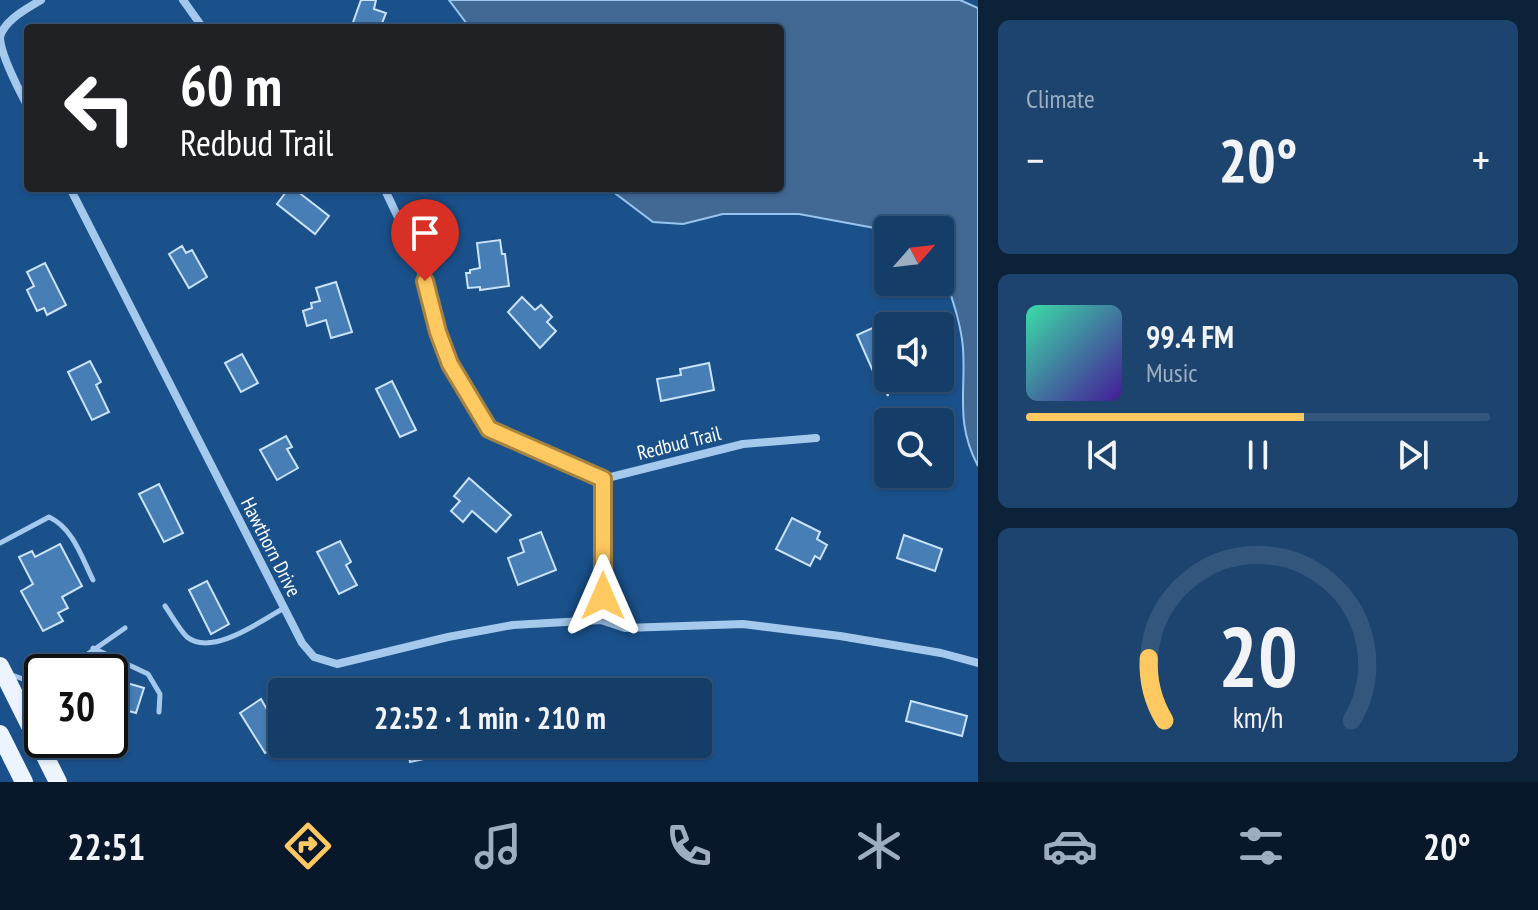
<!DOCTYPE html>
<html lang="en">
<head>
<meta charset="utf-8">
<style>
  body { margin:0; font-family:"PT Sans Narrow",sans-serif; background:#1d446e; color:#f1f3f6; height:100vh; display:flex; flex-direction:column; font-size:30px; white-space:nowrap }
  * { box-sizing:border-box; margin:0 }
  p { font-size:26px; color:#9daec0 }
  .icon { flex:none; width:44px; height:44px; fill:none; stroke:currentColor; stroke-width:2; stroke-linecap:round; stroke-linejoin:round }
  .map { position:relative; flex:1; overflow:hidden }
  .details { display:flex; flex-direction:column; gap:20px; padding:20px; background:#0b2239; width:560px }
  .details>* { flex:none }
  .hud { position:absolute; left:24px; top:24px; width:760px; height:168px; border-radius:8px; box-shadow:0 2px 6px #0004,0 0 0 2px #33567c; background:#202124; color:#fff; overflow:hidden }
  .needle { width:52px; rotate:62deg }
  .buttons { position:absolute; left:874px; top:216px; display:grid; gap:16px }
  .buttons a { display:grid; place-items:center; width:80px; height:80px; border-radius:8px; background:#143d68; box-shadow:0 2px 6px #0004,0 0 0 2px #33567c; font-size:40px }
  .speed { position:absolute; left:24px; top:654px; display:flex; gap:16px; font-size:40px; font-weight:700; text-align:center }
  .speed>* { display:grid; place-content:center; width:104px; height:104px; border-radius:50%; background:#143d68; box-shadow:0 2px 6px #0004,0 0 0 2px #33567c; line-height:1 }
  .speed .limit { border:4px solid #111; border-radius:12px; background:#fff; color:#111 }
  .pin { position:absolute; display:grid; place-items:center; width:68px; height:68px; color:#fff; margin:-82px -34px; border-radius:50% 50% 50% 0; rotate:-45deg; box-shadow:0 0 8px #0007 }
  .pin .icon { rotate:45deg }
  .me { position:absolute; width:88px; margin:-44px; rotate:0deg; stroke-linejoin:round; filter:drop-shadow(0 0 6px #0008) }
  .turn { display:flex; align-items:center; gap:28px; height:168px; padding:0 24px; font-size:36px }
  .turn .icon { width:104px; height:104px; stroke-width:2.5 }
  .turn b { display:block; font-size:56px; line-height:68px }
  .big { font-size:60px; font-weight:700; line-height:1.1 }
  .details .tile { flex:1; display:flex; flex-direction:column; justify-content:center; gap:12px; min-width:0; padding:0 28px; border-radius:12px; background:#1d446e }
  .details .dial { align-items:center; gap:0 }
  .dial svg { height:208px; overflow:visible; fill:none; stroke:#33567c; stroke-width:7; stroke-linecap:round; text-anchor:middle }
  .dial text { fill:#f1f3f6; stroke:none }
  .song { display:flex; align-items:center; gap:24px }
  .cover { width:96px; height:96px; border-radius:12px; background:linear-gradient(135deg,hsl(160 70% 55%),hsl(260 70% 35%)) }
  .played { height:8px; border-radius:4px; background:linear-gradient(90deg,#ffc961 60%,#33567c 60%) }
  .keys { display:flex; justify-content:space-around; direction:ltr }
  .heat { display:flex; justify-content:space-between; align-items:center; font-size:44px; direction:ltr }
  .trip { position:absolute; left:268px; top:678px; width:444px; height:80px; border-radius:8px; background:#143d68; box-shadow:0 2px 6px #0004,0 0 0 2px #33567c; font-weight:700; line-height:80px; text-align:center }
  .dock { display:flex; height:128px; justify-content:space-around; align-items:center; background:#08182a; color:#9daec0 }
  .dock .icon { width:56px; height:56px }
  .dock .current { color:#ffc961 }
  .dock b { font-size:36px; color:#f1f3f6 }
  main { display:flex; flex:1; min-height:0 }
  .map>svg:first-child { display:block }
  .water { fill:#416993; stroke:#98c5ef; stroke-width:2 }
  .building { fill:#477eb5; stroke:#cae2fa; stroke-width:2 }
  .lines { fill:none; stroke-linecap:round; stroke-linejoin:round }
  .service { stroke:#a5c9ed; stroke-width:5 }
  .minor { stroke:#a5c9ed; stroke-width:8 }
  .primary { stroke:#ebf4ff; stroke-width:18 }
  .route-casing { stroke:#a6833f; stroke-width:20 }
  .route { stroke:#ffc961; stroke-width:14 }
  .labels { text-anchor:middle; stroke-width:8; stroke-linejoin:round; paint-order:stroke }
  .street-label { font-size:20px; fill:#fff; stroke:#1a518b }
</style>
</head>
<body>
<main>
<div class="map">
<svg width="978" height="782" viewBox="0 0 978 782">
  <rect width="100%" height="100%" fill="#1a518b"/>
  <path class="water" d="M449,0H960L978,8V466C955,423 966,392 963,348C961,324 953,302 946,280L940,274V230H888V234L880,229L799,214H723L683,224L653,222L608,188H780V28H470Z"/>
  <g class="building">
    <polygon points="361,0 376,0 374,9 386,13 380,28 351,28"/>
    <polygon points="289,188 293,188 329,216 315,234 277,204"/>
    <polygon points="500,240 502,254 505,254 509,286 480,290 480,287 468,288 466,273 470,273 470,270 480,268 477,243"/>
    <polygon points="182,246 186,253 192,250 207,277 189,288 169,254"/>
    <polygon points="45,263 66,305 47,315 44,308 37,311 27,290 34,286 27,272"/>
    <polygon points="336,282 352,332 331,338 326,320 307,326 303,311 312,308 311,303 320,301 316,288"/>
    <polygon points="522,297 535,310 541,305 552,317 547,322 556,331 540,348 508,312"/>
    <polygon points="877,326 888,351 888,396 879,376 876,378 857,335"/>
    <polygon points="242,354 258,383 241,392 225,363"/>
    <polygon points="90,361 101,382 96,385 109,412 92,420 68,372"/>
    <polygon points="709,363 714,390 661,401 657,379 681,375 680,369"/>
    <polygon points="392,381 416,430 400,437 376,389"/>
    <polygon points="286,436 292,447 287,449 298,468 277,480 260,450"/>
    <polygon points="469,478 511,515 496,532 472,511 463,522 451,511 460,501 454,496"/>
    <polygon points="159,484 183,533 164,542 139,494"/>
    <polygon points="792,518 820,532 817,539 827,545 820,559 815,556 810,566 776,549"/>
    <polygon points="541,532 556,570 518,585 508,558 524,552 520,540"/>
    <polygon points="904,535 942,549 935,571 897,558"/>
    <polygon points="340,541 351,562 346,565 357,585 339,594 317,552"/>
    <polygon points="60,544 82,586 62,597 68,608 58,613 63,621 43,631 21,591 33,584 19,557 32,551 35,557"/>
    <polygon points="207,581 229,624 211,634 189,590"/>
    <polygon points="110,678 144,688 136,713 110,706"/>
    <polygon points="261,699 282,736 282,743 265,753 240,713"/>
    <polygon points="911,701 967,716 962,736 906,721"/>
    <polygon points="406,744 439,744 442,755 410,762"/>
  </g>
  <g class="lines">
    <g class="service">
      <path d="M0,543L49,517C73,528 82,558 93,580"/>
      <path d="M165,606C172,616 179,629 187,637C212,657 261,621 284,608"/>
      <polyline points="93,648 148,674 160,694 159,712"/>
      <polyline points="62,672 125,628"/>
      <polyline points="12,675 23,679 42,680"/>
      <polyline points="32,716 37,699 42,692"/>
    </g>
    <g class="minor">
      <polyline points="183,0 203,28"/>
      <path d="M28,107C20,92 0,54 0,37C4,20 28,8 41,0"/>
      <polyline points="70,188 302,643 314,657 337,664 448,637 513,625 601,620 625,628 743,624 840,636 941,653 978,663"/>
      <polyline points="384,188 415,253 450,364 489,429 603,479 743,444 816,438"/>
      <polyline points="601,620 603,479"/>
    </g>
    <g class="primary">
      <polyline points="0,666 58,782"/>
      <polyline points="0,734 24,782"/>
    </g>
  </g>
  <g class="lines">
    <g class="route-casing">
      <polyline id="route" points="425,281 438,332 450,364 489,429 603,479 603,596"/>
    </g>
    <use href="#route" class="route"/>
  </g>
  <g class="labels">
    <g class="street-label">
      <text transform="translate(679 443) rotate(-14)" y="7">Redbud Trail</text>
      <text transform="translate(271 547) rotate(63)" y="7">Hawthorn Drive</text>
    </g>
  </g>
</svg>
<div class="buttons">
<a><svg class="needle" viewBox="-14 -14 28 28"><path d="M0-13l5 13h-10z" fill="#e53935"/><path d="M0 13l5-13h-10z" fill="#9daec0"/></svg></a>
<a><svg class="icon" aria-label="sound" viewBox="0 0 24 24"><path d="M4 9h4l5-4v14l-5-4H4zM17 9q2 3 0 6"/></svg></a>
<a><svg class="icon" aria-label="search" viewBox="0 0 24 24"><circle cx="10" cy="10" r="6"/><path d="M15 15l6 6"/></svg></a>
</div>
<div class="speed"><div class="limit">30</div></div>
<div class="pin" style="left:425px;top:281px;background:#d93025"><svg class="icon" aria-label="arrive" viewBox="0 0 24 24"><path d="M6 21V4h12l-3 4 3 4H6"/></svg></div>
<svg class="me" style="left:603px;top:596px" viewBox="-20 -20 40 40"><path d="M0-17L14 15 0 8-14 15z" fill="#ffc961" stroke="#fff" stroke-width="4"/></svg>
<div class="trip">22:52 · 1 min · 210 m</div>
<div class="hud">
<div class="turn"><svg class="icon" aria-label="left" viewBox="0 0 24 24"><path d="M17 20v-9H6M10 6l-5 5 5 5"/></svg><div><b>60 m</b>Redbud Trail</div></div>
</div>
</div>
<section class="details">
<div class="tile"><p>Climate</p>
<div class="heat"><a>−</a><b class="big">20°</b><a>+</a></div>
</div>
<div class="tile">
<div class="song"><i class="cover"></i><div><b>99.4 FM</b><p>Music</p></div></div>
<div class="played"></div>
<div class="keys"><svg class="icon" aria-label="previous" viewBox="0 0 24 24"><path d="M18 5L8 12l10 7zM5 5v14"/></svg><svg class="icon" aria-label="pause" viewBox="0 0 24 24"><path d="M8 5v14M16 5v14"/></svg><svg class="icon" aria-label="next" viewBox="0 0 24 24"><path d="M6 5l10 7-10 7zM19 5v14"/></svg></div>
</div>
<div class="tile dial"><svg viewBox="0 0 100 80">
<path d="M14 69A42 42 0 1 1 86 69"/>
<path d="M14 69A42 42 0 0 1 8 45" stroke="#ffc961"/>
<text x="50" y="56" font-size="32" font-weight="700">20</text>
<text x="50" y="72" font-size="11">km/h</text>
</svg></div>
</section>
</main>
<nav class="dock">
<b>22:51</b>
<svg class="icon current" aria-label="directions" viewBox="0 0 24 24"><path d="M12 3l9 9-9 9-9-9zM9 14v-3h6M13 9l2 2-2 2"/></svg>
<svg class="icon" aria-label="music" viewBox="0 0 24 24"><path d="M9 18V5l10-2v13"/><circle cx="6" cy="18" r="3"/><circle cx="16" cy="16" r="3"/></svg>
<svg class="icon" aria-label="phone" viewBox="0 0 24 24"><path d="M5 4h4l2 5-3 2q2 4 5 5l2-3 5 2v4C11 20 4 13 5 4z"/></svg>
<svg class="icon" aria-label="climate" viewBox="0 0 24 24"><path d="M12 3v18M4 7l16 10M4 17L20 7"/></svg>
<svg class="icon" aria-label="car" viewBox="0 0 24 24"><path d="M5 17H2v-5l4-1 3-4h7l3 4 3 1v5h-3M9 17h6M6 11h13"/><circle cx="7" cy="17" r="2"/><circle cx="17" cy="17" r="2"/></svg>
<svg class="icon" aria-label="filters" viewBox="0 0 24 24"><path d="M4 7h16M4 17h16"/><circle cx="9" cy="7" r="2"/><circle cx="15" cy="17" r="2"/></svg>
<b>20°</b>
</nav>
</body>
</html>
